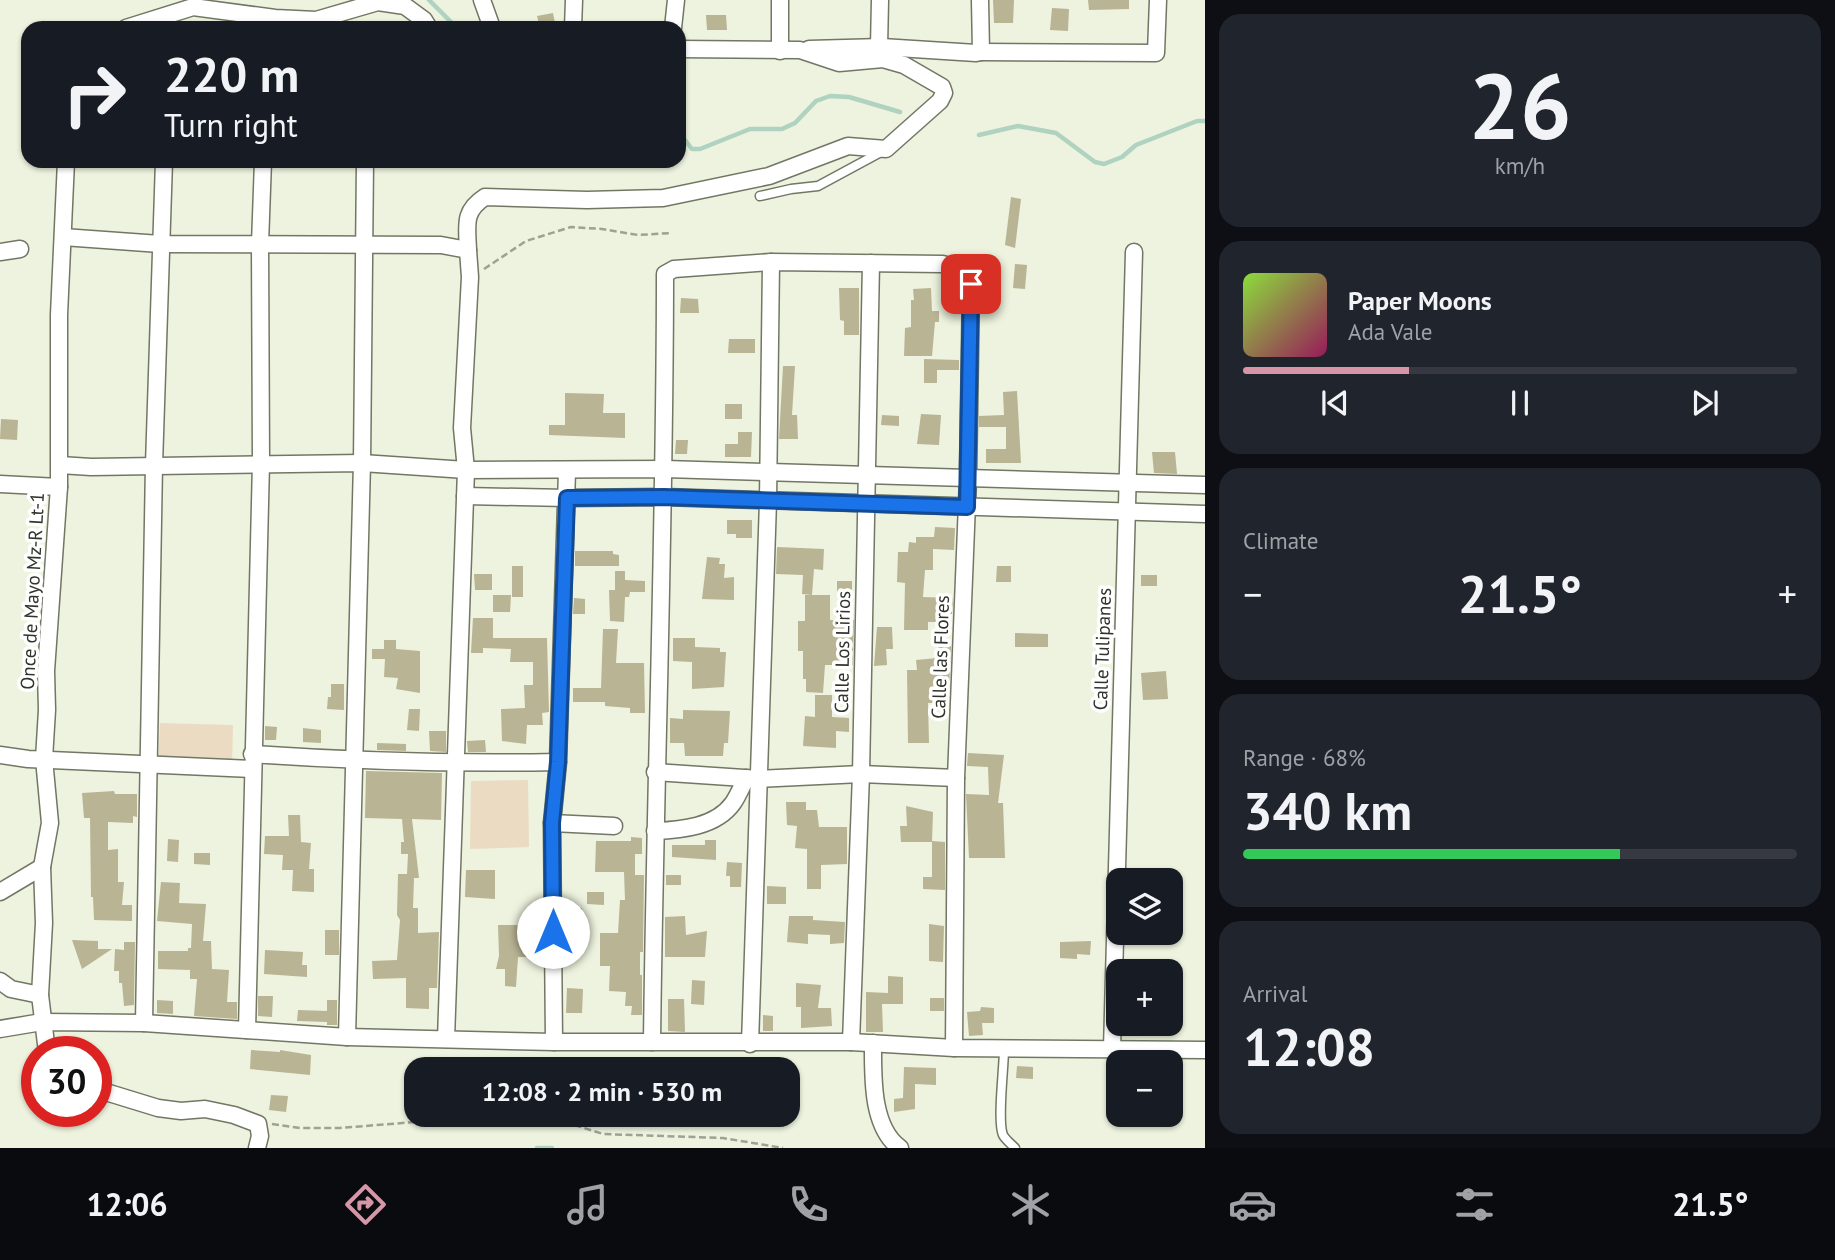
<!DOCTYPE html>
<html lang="en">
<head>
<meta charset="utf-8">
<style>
  body { margin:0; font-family:"PT Sans",sans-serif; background:#20242c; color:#f1f3f6; height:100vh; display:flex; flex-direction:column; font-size:26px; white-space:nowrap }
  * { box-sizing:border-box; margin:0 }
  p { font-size:23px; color:#9ea1a6 }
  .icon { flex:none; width:38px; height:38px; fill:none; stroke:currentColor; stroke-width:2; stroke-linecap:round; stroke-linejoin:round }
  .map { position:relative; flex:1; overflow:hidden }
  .details { display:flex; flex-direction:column; gap:14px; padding:14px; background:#0d0f14; width:630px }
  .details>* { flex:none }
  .hud { position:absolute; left:21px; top:21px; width:665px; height:147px; border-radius:21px; box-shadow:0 2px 5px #0004; background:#171b24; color:#f1f3f6; overflow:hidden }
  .tools { position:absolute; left:1106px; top:868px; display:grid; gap:14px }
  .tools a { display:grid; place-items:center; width:77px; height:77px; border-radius:14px; background:#171b24; box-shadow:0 2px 5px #0004; font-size:35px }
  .speed { position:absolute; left:21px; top:1036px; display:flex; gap:14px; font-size:35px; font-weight:700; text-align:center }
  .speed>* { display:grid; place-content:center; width:91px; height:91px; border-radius:50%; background:#171b24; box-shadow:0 2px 5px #0004; line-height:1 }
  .speed .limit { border:10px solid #d22; background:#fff; color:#111 }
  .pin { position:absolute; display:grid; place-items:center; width:60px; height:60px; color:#fff; margin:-30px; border-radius:14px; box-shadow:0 4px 10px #0006 }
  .me { position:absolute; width:77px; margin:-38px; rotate:0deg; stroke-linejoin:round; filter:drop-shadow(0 0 5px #0008) }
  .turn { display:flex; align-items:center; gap:24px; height:147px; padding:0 28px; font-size:32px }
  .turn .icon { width:91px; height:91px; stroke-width:2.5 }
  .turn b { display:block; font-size:49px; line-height:60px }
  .big { font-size:52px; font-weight:800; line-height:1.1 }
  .details .card { flex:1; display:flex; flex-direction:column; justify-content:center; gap:10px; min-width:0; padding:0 24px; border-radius:21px; background:#20242c }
  .details .dial { align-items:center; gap:0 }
  .dial b { font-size:91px; line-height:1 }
  .song { display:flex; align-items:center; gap:21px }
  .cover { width:84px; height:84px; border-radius:10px; background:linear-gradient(135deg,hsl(90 70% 55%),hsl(330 70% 35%)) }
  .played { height:7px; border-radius:4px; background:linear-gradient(90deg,#d696a8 30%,#363941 30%) }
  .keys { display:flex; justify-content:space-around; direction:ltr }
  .heat { display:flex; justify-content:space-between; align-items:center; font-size:38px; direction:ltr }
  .charge { height:10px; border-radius:5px; background:linear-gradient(90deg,#34c759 68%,#363941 0) }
  .trip { position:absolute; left:404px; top:1057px; width:396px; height:70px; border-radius:21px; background:#171b24; box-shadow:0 2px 5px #0004; font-weight:800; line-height:70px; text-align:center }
  .tabs { display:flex; height:112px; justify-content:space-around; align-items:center; background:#090b0e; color:#9ea1a6 }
  .tabs .icon { width:49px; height:49px }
  .tabs .on { color:#d696a8 }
  .tabs b { font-size:32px; color:#f1f3f6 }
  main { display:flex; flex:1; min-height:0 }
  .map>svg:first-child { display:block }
  .green { fill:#ebdbc3 }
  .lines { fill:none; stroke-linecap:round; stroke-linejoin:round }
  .stream { stroke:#afd2c1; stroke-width:4.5 }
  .building { fill:#b9b494 }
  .lane-casing { stroke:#717764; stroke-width:11 }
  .street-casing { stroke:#717764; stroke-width:19 }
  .path { stroke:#9da292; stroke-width:2.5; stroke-dasharray:7 3.5; stroke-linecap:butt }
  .lane { stroke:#fff; stroke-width:8 }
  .street { stroke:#fff; stroke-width:16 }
  .route-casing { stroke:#114b97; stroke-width:18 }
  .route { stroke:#1a73e8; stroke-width:12 }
  .labels { text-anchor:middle; stroke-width:7; stroke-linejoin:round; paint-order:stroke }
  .street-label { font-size:19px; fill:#31342c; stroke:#fff }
</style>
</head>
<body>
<main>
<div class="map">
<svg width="1205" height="1148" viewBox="0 0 1205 1148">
  <rect width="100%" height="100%" fill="#edf3de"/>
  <g class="green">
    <polygon points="160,723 233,725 232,768 158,772"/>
    <polygon points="528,780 529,847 470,849 471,781"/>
  </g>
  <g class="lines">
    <g class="stream">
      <polyline points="429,0 457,28"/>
      <polyline points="679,132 692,149 700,149 750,129 782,129 795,123 816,101 830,96 849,97 900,112"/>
      <polyline points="979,135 1018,126 1056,133 1095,162 1104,164 1122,157 1136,145 1197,121 1205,121"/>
      <polyline points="537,1148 552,1148"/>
    </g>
  </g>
  <g class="building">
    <polygon points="993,0 1014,0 1013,23 994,23"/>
    <polygon points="1088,0 1129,0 1129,9 1089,10"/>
    <polygon points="1052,8 1069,9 1068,31 1050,30"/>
    <polygon points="553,13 556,28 540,28 537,16"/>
    <polygon points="706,15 726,15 727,30 707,30"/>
    <polygon points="1011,197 1021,199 1015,248 1005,245"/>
    <polygon points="1015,264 1027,265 1025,289 1013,288"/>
    <polygon points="839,288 859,288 859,335 844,335 844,321 840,320"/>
    <polygon points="931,288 932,311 939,311 939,322 935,322 932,356 904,356 905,328 911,327 911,300 914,300 913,289"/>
    <polygon points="681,298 698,299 699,313 680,313"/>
    <polygon points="729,339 755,339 755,353 728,353"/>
    <polygon points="924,359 959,360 959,370 937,370 937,383 924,383"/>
    <polygon points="783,366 795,366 792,415 797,415 798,439 779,439"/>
    <polygon points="1017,391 1021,463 986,463 986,449 1006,449 1006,427 979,427 979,416 1004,415 1003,392"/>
    <polygon points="565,393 604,394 603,413 625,413 625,438 549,435 549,425 565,425"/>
    <rect x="725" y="404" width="17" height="15"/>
    <polygon points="921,414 941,415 939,445 917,444"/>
    <polygon points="882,415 899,416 899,426 881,425"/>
    <polygon points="1,419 18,420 17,440 0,439"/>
    <polygon points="738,432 752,432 751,457 725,457 725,444 738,444"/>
    <polygon points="676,440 688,440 687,454 675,454"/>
    <polygon points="1152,452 1175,452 1177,474 1154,473"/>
    <polygon points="727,520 752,520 752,538 736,538 736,534 727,534"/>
    <polygon points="935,527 955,528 954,550 933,549 933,570 925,570 923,597 953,598 952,614 938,614 937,622 928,622 928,630 904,630 905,583 897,582 898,552 908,552 909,542 916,543 916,537 934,537"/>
    <polygon points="777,547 824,549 823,570 814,569 812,595 802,594 803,575 776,574"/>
    <polygon points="575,551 613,551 613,554 619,555 619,566 575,566"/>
    <polygon points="707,557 720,558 719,564 725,564 724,578 734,577 734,600 702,599"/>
    <rect x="512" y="566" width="11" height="31"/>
    <polygon points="997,566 1011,566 1011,582 996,582"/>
    <polygon points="615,571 625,571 625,580 645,581 645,592 630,592 629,597 625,597 624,622 610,621 609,590 615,590"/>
    <polygon points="474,574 492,574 492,590 475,590"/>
    <rect x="1141" y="575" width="16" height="11"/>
    <polygon points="837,581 852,581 852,596 837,597"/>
    <polygon points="493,595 511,595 510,612 493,612"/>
    <polygon points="805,595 830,595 830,620 854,620 853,665 825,665 823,693 806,692 806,679 803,679 803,651 798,651 798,621 805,621"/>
    <polygon points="574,598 585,599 585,614 573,614"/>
    <polygon points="473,618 493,618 493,638 547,638 549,712 542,713 543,725 527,725 526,744 502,741 501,709 525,708 524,685 533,685 533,662 510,662 511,649 483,648 483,653 471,653"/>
    <polygon points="877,627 892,627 893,649 886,649 887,665 874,666"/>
    <polygon points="603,629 618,629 616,663 644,663 645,713 630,713 630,708 605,706 605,702 573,702 573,688 601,688"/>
    <polygon points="1015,633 1048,634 1048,647 1015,647"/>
    <polygon points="673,638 695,638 695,647 720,648 720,652 726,652 724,687 692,689 692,662 673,661"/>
    <polygon points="384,640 396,640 396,649 420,651 420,693 396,689 398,678 384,677 385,659 372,659 372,649 384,649"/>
    <polygon points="938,645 951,646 949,689 933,689 933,703 928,703 929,743 908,743 907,670 917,670 916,660 938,658"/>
    <polygon points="1166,671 1168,699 1143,700 1141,673"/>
    <polygon points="331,684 344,684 344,710 327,709 328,697 331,697"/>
    <polygon points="815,695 832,695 832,717 849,718 849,732 836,731 836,748 803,746 805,716 815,717"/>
    <polygon points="409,709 420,709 419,731 407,730"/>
    <polygon points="683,710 730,711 728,743 724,743 723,756 685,756 684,743 670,743 670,718 683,719"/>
    <polygon points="265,726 277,727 276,740 265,740"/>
    <polygon points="303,728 321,730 321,743 303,742"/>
    <polygon points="429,731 446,731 446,752 430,751"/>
    <polygon points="485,740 486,752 468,752 467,741"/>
    <polygon points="377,743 406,744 406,751 377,750"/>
    <polygon points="968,753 1004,755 998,803 1003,803 1005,858 969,858 966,794 989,795 988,767 967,766"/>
    <polygon points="366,771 442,773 441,820 412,819 419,878 414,878 413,908 418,908 418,933 439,932 437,988 429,988 429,1009 406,1008 406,978 373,979 372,961 397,960 400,920 397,915 398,874 407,874 408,854 401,854 401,842 404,842 402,819 365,818"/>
    <polygon points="114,791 115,794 137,794 137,817 133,816 133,823 108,822 108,850 118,849 118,882 124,882 122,905 132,905 132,921 94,920 93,897 91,897 90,818 84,818 82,793"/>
    <polygon points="786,802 806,802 806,810 817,810 819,827 847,827 847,864 821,865 821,889 807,889 807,849 795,848 797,826 787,825"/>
    <polygon points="906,806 933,812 932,841 945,842 945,890 923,889 923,877 932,877 932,842 901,842 900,826 907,826"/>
    <polygon points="288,815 300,815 301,842 311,843 309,869 314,869 314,892 292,891 293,870 282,870 283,855 264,854 265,836 289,836"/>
    <polygon points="631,837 642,838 642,854 635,854 635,875 644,875 643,952 640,952 640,975 642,975 642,1015 631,1015 632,1006 625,1006 626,992 609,991 610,966 600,966 600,933 618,933 620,900 625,900 624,872 595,872 596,841 631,841"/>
    <polygon points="168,839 179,840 178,862 167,861"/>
    <polygon points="705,840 716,840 716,860 672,857 672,845 705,845"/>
    <polygon points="194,853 210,853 210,865 194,864"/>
    <polygon points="727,862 742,863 741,887 730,887 730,876 726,876"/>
    <polygon points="466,870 495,870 495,899 465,897"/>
    <rect x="666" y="875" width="15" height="10"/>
    <polygon points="161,882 180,883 179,903 206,904 203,941 211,941 212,969 229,970 227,1002 237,1002 237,1019 194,1016 197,979 190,979 190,970 158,969 158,951 188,951 188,948 191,948 192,924 157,921"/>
    <polygon points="767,886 786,887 786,904 767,904"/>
    <polygon points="587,892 604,892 604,905 587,904"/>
    <polygon points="568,908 582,908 581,926 568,927"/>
    <polygon points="685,916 686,935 707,931 705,957 665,957 665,917"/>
    <polygon points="789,916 813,916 813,920 845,922 844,943 830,944 830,935 808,934 808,944 787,942"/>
    <polygon points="929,924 944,926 943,962 929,961"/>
    <polygon points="498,925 523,925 523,933 542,933 543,957 518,957 516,987 505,986 505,969 496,969 499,956"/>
    <rect x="325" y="930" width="14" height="25"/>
    <polygon points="72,940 98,941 98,949 112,949 82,969"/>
    <polygon points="1091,941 1090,955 1077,954 1077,959 1060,958 1060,942"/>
    <polygon points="124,942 135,942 134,1005 124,1006 122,983 119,983 119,971 114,971 115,949 124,950"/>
    <polygon points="265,950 303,952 302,965 307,965 307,977 264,974"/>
    <polygon points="888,976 903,977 903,1004 882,1004 883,1032 866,1032 866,992 888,993"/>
    <polygon points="692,980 705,981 704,1005 691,1004"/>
    <polygon points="796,983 821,985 818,1008 831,1008 832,1026 801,1028 801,1007 796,1007"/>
    <polygon points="567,988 583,989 582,1013 566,1013"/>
    <polygon points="258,996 273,996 272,1017 258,1016"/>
    <rect x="930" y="998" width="14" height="13"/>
    <polygon points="668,999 684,999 685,1032 668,1031"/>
    <polygon points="157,1000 173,1001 173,1014 157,1013"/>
    <polygon points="327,1000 337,1000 337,1025 327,1025 327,1022 297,1021 298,1010 327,1011"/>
    <polygon points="981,1007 994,1008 994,1023 982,1023 983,1035 969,1036 967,1012 980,1011"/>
    <polygon points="763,1015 773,1016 773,1031 763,1031"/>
    <polygon points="251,1050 280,1052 280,1050 311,1055 310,1075 250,1069"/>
    <polygon points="1017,1066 1033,1067 1033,1079 1016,1078"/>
    <polygon points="904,1067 936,1068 936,1085 915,1084 915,1109 894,1112 894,1099 903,1098"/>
    <polygon points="271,1095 288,1096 286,1112 269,1110"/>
  </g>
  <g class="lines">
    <g class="lane-casing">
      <g id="lane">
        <polyline points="760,196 791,189 818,186 881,152"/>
        <path d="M1004,1049C1004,1068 997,1121 1003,1135C1005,1139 1012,1145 1015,1148"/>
      </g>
    </g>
    <g class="street-casing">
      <g id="street">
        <polyline points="482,0 492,28"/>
        <polyline points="780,0 780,51"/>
        <polyline points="126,28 193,7 275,18 316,20 378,2 405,6 424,20 429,28"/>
        <polyline points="573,28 574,0"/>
        <polyline points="673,28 676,0"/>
        <polyline points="879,47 880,0"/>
        <polyline points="809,49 882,47 976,53 981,52 980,0"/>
        <polyline points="981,52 1156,53 1158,0"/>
        <polyline points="63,237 160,244 441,245 468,250 470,277 462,428 466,470 446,1039"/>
        <path d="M468,250C467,225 463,211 485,197L587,200L663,198L769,176L848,146L886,149L940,101L944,93L942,87L904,65L883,59L839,63L800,50L679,49"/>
        <polyline points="0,252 20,249"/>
        <polyline points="60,465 91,467 362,463 466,470 665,469 1205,485"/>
        <polyline points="0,484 59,487"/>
        <polyline points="465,496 567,498 664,497 1205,514"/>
        <path d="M252,754C354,761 456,764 558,762"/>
        <polyline points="0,755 28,759 252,769"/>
        <polyline points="655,772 759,779 861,774 956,778"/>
        <polyline points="552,823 614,826"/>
        <path d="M655,831C681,830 716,827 733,803C738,796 742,786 746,778"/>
        <polyline points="0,892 42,867"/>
        <polyline points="0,981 11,989 40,995"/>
        <polyline points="144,1023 154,465 164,161"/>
        <polyline points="0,1029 42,1022 144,1023 347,1037 554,1042 851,1042 954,1048 1205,1050"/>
        <polyline points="247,1030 261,463 260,244 263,161"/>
        <polyline points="347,1037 362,463 365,161"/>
        <polyline points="554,1042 552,823 558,762 567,471"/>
        <path d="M652,1042C655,786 665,530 665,274L674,269L771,262L943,264L961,270L971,284L968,478L956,778L954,1048"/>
        <polyline points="851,1042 861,774 871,263"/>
        <path d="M873,1043C873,1076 871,1127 900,1148"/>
        <polyline points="750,1044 768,501 771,262"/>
        <polyline points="1112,1049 1134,252"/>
        <polyline points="47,1052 40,995 44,923 42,867 50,823 44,759 47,710 46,671 59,487 59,315 66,161"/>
        <polyline points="96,1089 158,1108 181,1111 205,1109 234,1115 258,1124 260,1136 257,1148"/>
      </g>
    </g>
    <g class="path">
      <polyline points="484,269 526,241 571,227 602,229 638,235 672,233"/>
      <polyline points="272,1124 300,1128 340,1128 415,1122 471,1124 549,1117 603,1134 723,1138 783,1148"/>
    </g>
    <use href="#lane" class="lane"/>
    <use href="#street" class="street"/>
  </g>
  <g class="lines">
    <g class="route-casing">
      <polyline id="route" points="553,932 552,823 558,762 567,498 664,497 967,507 971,284"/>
    </g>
    <use href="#route" class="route"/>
  </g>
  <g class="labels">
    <g class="street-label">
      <text transform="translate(32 591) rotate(-87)" y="7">Once de Mayo Mz-R Lt-1</text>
      <text transform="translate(1102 649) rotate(-88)" y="7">Calle Tulipanes</text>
      <text transform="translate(842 652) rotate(-89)" y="7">Calle Los Lirios</text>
      <text transform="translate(940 657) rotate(-88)" y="7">Calle las Flores</text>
    </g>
  </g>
</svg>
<div class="tools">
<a><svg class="icon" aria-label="layers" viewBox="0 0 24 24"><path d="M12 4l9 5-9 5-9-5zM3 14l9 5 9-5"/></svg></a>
<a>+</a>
<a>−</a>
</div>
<div class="speed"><div class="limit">30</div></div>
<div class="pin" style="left:971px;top:284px;background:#d93025"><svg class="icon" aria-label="arrive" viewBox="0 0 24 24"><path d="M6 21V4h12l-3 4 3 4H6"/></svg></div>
<svg class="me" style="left:553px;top:932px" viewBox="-20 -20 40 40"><circle r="19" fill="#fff"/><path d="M0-13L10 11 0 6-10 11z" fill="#1a73e8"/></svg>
<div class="trip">12:08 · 2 min · 530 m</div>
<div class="hud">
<div class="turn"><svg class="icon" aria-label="right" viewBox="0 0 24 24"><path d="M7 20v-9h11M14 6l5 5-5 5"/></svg><div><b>220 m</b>Turn right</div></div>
</div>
</div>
<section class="details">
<div class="card dial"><b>26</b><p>km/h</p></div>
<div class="card">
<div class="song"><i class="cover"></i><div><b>Paper Moons</b><p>Ada Vale</p></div></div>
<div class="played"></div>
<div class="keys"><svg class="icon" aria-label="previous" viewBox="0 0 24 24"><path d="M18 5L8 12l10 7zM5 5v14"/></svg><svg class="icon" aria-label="pause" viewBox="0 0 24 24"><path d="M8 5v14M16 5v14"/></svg><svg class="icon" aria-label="next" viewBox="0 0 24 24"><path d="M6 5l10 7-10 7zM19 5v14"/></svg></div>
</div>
<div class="card"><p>Climate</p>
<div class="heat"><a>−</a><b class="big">21.5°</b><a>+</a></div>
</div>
<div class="card"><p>Range · 68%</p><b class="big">340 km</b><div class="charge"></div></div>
<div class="card"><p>Arrival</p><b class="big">12:08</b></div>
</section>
</main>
<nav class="tabs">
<b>12:06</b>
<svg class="icon on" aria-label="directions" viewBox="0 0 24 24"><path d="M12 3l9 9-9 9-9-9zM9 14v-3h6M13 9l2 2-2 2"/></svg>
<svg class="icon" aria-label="music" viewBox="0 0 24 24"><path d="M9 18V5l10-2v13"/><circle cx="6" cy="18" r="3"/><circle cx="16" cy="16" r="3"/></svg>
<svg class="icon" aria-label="phone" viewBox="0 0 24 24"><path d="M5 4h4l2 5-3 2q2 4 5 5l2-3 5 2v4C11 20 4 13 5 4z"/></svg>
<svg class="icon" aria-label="climate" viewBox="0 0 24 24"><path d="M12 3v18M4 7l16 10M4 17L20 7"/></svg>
<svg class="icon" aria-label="car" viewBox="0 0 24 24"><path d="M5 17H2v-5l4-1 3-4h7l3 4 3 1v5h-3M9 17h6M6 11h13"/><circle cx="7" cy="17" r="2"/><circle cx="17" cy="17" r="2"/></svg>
<svg class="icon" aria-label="filters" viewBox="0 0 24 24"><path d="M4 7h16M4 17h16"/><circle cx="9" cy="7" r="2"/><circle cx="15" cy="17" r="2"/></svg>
<b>21.5°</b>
</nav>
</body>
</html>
